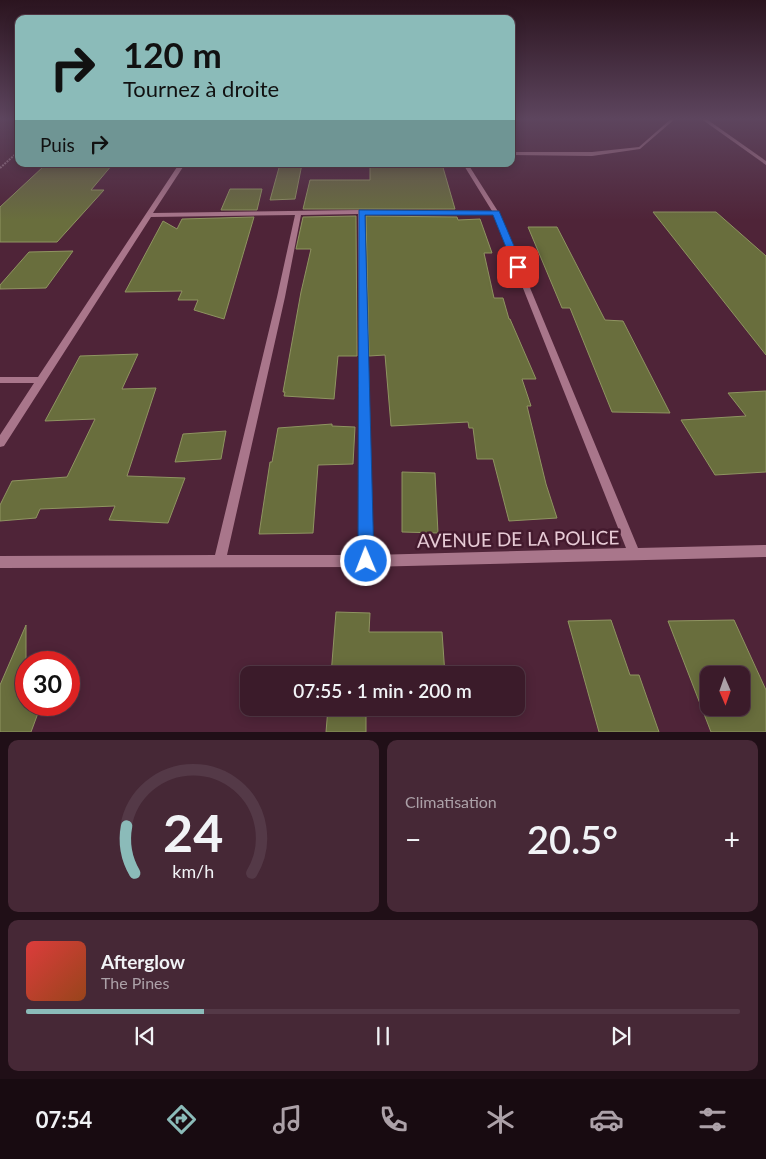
<!DOCTYPE html>
<html lang="fr">
<head>
<meta charset="utf-8">
<style>
  body { margin:0; font-family:Lato,sans-serif; background:#462836; color:#f1f3f6; height:100vh; display:flex; flex-direction:column; font-size:19px; white-space:nowrap }
  * { box-sizing:border-box; margin:0 }
  p { font-size:16px; color:#aca1a8 }
  .icon { flex:none; width:28px; height:28px; fill:none; stroke:currentColor; stroke-width:2; stroke-linecap:round; stroke-linejoin:round }
  .map { position:relative; height:732px; overflow:hidden }
  .drawer { display:flex; flex-direction:column; gap:8px; padding:8px; background:#200f17; flex:1 }
  .drawer>* { flex:none }
  .hud { position:absolute; left:15px; top:15px; width:500px; height:152px; border-radius:10px; box-shadow:0 2px 12px #0003,0 0 0 1px #543947; background:#8bbbb9; color:#111; overflow:hidden }
  .needle { width:32px; rotate:178deg }
  .fabs { position:absolute; left:700px; top:666px; display:grid; gap:10px }
  .fabs a { display:grid; place-items:center; width:50px; height:50px; border-radius:10px; background:#3b1b2a; box-shadow:0 2px 12px #0003,0 0 0 1px #543947; font-size:25px }
  .speed { position:absolute; left:15px; top:651px; display:flex; gap:10px; font-size:25px; font-weight:700; text-align:center }
  .speed>* { display:grid; place-content:center; width:65px; height:65px; border-radius:50%; background:#3b1b2a; box-shadow:0 2px 12px #0003,0 0 0 1px #543947; line-height:1 }
  .speed .limit { border:8px solid #d22; background:#fff; color:#111 }
  .pin { position:absolute; display:grid; place-items:center; width:42px; height:42px; color:#fff; margin:-21px; border-radius:10px; box-shadow:0 2px 8px #0006 }
  .me { position:absolute; width:55px; margin:-28px; rotate:359deg; stroke-linejoin:round; filter:drop-shadow(0 0 4px #0008) }
  .turn { display:flex; align-items:center; gap:18px; height:105px; padding:0 25px; font-size:22px }
  .turn .icon { width:65px; height:65px; stroke-width:2.5 }
  .turn b { display:block; font-size:35px; line-height:42px }
  .then { display:flex; align-items:center; height:48px; padding:0 25px; background:#0003; gap:10px; font-size:19px }
  .big { font-size:38px; font-weight:600; line-height:1.1 }
  .drawer .card { flex:1; display:flex; flex-direction:column; justify-content:center; gap:8px; min-width:0; padding:0 18px; border-radius:10px; background:#462836 }
  .drawer .dial { align-items:center; gap:0 }
  .dial svg { height:130px; overflow:visible; fill:none; stroke:#543947; stroke-width:7; stroke-linecap:round; text-anchor:middle }
  .dial text { fill:#f1f3f6; stroke:none }
  .song { display:flex; align-items:center; gap:15px }
  .cover { width:60px; height:60px; border-radius:8px; background:linear-gradient(135deg,hsl(0 70% 55%),hsl(20 70% 35%)) }
  .played { height:5px; border-radius:2px; background:linear-gradient(90deg,#8bbbb9 25%,#543947 25%) }
  .keys { display:flex; justify-content:space-around; direction:ltr }
  .heat { display:flex; justify-content:space-between; align-items:center; font-size:28px; direction:ltr }
  .drawer .tiles { flex:1; display:grid; gap:8px; grid-template-columns:1fr 1fr }
  .card:last-child { grid-column:span 2 }
  .trip { position:absolute; left:240px; top:666px; width:285px; height:50px; border-radius:10px; background:#3b1b2a; box-shadow:0 2px 12px #0003,0 0 0 1px #543947; font-weight:600; line-height:50px; text-align:center }
  .menu { display:flex; height:80px; justify-content:space-around; align-items:center; background:#180b11; color:#aca1a8 }
  .menu .icon { width:35px; height:35px }
  .menu .on { color:#8bbbb9 }
  .menu b { font-size:22px; color:#f1f3f6 }
  .map>svg:first-child { display:block }
  .building { fill:#696e3d; stroke:#8f9461; fill-rule:evenodd }
  .lines { fill:none; stroke-linecap:round; stroke-linejoin:round }
  .path { stroke:#9d7a89; stroke-width:2; stroke-dasharray:2 1; stroke-linecap:butt }
  .minor { fill:#a9768b; fill-rule:evenodd }
  .route { fill:#1a73e8; stroke:#114b97 }
  .labels { text-anchor:middle; stroke-width:5; stroke-linejoin:round; paint-order:stroke }
  .near-street-label { font-size:19px; fill:#e7cbd6; stroke:#441a2e }
</style>
</head>
<body>
<div class="map">
<svg width="766" height="732" viewBox="0 0 766 732">
  <rect width="100%" height="100%" fill="#4f2438"/>
  <g class="building">
    <polygon points="280,164 302,164 295,199 270,200"/>
    <polygon points="370,164 442,164 455,209 303,209 310,180 370,180"/>
    <polygon points="112,165 91,190 104,190 57,242 0,242 0,207 44,166"/>
    <polygon points="230,189 262,189 257,210 221,210"/>
    <polygon points="653,212 716,212 766,256 766,355"/>
    <polygon points="356,216 357,356 338,356 334,399 284,396 285,392 283,392 301,292 311,249 296,249 303,217"/>
    <polygon points="366,216 457,217 458,220 480,219 492,253 484,253 494,298 503,298 509,319 510,319 536,379 522,379 531,406 527,406 546,484 557,518 509,521 493,459 477,459 473,428 469,428 468,422 391,426 385,355 369,356"/>
    <polygon points="254,217 224,319 194,310 198,300 178,300 182,291 125,292 163,221 177,229 182,219"/>
    <polygon points="528,227 557,227 605,320 623,321 670,413 612,412 570,308 562,308"/>
    <polygon points="73,251 46,288 0,289 0,285 29,252"/>
    <polygon points="138,354 122,389 156,388 127,476 185,478 168,523 109,520 115,506 40,509 36,518 0,521 0,505 12,481 67,477 95,419 45,421 80,356"/>
    <polygon points="766,391 766,472 715,475 681,420 746,416 728,393"/>
    <polygon points="332,424 332,426 355,427 353,464 318,465 313,533 259,534 270,462 272,462 278,428"/>
    <polygon points="226,431 221,459 175,462 183,434"/>
    <polygon points="402,472 435,473 438,533 402,532"/>
    <polygon points="336,612 370,613 369,632 442,632 445,675 331,675"/>
    <polygon points="611,620 630,675 639,675 659,732 599,732 568,621"/>
    <path d="M734,620L766,690V732H711L668,621ZM709,675H741V708H709Z"/>
    <polygon points="26,625 26,705 41,705 31,732 0,732 0,685"/>
    <polygon points="328,708 366,708 366,732 326,732"/>
  </g>
  <g class="lines">
    <polyline class="path" points="0,168 19,151"/>
    <g class="minor">
      <polygon points="672,118 676,118 640,149 592,156 511,155 511,152 592,152 639,147"/>
      <polygon points="700,118 705,118 766,161 766,165"/>
      <rect x="763" y="118" width="3" height="1"/>
      <path d="M179,164H185L153,213L361,210L492,211L463,164H468L499,213L638,548L766,545V557L366,567L0,568V556L215,555L277,297L295,215L151,217L4,446L0,447V435L34,383H0V377H38ZM358,214L360,555H227L285,297L301,215ZM364,214L494,215L626,548L372,555Z"/>
    </g>
  </g>
  <linearGradient id="sky" x2="0" y2="1"><stop stop-color="#2b141f"/><stop offset="0.54" stop-color="#5d455e"/><stop offset="1" stop-color="#5d455e" stop-opacity="0"/></linearGradient>
  <rect width="766" height="220" fill="url(#sky)"/>
  <polygon class="route" points="359,210 499,211 523,267 518,270 514,267 493,215 365,215 374,561 372,567 366,569 360,567 358,561"/>
  <g class="labels">
    <g class="near-street-label">
      <text transform="translate(518 539) rotate(-1)" y="7">AVENUE DE LA POLICE</text>
    </g>
  </g>
</svg>
<div class="fabs">
<a><svg class="needle" viewBox="-14 -14 28 28"><path d="M0-13l5 13h-10z" fill="#e53935"/><path d="M0 13l5-13h-10z" fill="#aca1a8"/></svg></a>
</div>
<div class="speed"><div class="limit">30</div></div>
<div class="pin" style="left:518px;top:267px;background:#d93025"><svg class="icon" aria-label="arrive" viewBox="0 0 24 24"><path d="M6 21V4h12l-3 4 3 4H6"/></svg></div>
<svg class="me" style="left:366px;top:561px" viewBox="-20 -20 40 40"><circle r="17" fill="#1a73e8" stroke="#fff" stroke-width="3"/><path d="M0-11L8 9 0 5-8 9z" fill="#fff"/></svg>
<div class="trip">07:55 · 1 min · 200 m</div>
<div class="hud">
<div class="turn"><svg class="icon" aria-label="right" viewBox="0 0 24 24"><path d="M7 20v-9h11M14 6l5 5-5 5"/></svg><div><b>120 m</b>Tournez à droite</div></div>
<div class="then">Puis<svg class="icon" aria-label="right" viewBox="0 0 24 24"><path d="M7 20v-9h11M14 6l5 5-5 5"/></svg></div>
</div>
</div>
<section class="drawer">
<div class="tiles">
<div class="card dial"><svg viewBox="0 0 100 80">
<path d="M14 69A42 42 0 1 1 86 69"/>
<path d="M14 69A42 42 0 0 1 9 40" stroke="#8bbbb9"/>
<text x="50" y="56" font-size="32" font-weight="700">24</text>
<text x="50" y="72" font-size="11">km/h</text>
</svg></div>
<div class="card"><p>Climatisation</p>
<div class="heat"><a>−</a><b class="big">20.5°</b><a>+</a></div>
</div>
<div class="card">
<div class="song"><i class="cover"></i><div><b>Afterglow</b><p>The Pines</p></div></div>
<div class="played"></div>
<div class="keys"><svg class="icon" aria-label="previous" viewBox="0 0 24 24"><path d="M18 5L8 12l10 7zM5 5v14"/></svg><svg class="icon" aria-label="pause" viewBox="0 0 24 24"><path d="M8 5v14M16 5v14"/></svg><svg class="icon" aria-label="next" viewBox="0 0 24 24"><path d="M6 5l10 7-10 7zM19 5v14"/></svg></div>
</div>
</div>
</section>
<nav class="menu">
<b>07:54</b>
<svg class="icon on" aria-label="directions" viewBox="0 0 24 24"><path d="M12 3l9 9-9 9-9-9zM9 14v-3h6M13 9l2 2-2 2"/></svg>
<svg class="icon" aria-label="music" viewBox="0 0 24 24"><path d="M9 18V5l10-2v13"/><circle cx="6" cy="18" r="3"/><circle cx="16" cy="16" r="3"/></svg>
<svg class="icon" aria-label="phone" viewBox="0 0 24 24"><path d="M5 4h4l2 5-3 2q2 4 5 5l2-3 5 2v4C11 20 4 13 5 4z"/></svg>
<svg class="icon" aria-label="climate" viewBox="0 0 24 24"><path d="M12 3v18M4 7l16 10M4 17L20 7"/></svg>
<svg class="icon" aria-label="car" viewBox="0 0 24 24"><path d="M5 17H2v-5l4-1 3-4h7l3 4 3 1v5h-3M9 17h6M6 11h13"/><circle cx="7" cy="17" r="2"/><circle cx="17" cy="17" r="2"/></svg>
<svg class="icon" aria-label="filters" viewBox="0 0 24 24"><path d="M4 7h16M4 17h16"/><circle cx="9" cy="7" r="2"/><circle cx="15" cy="17" r="2"/></svg>
</nav>
</body>
</html>
